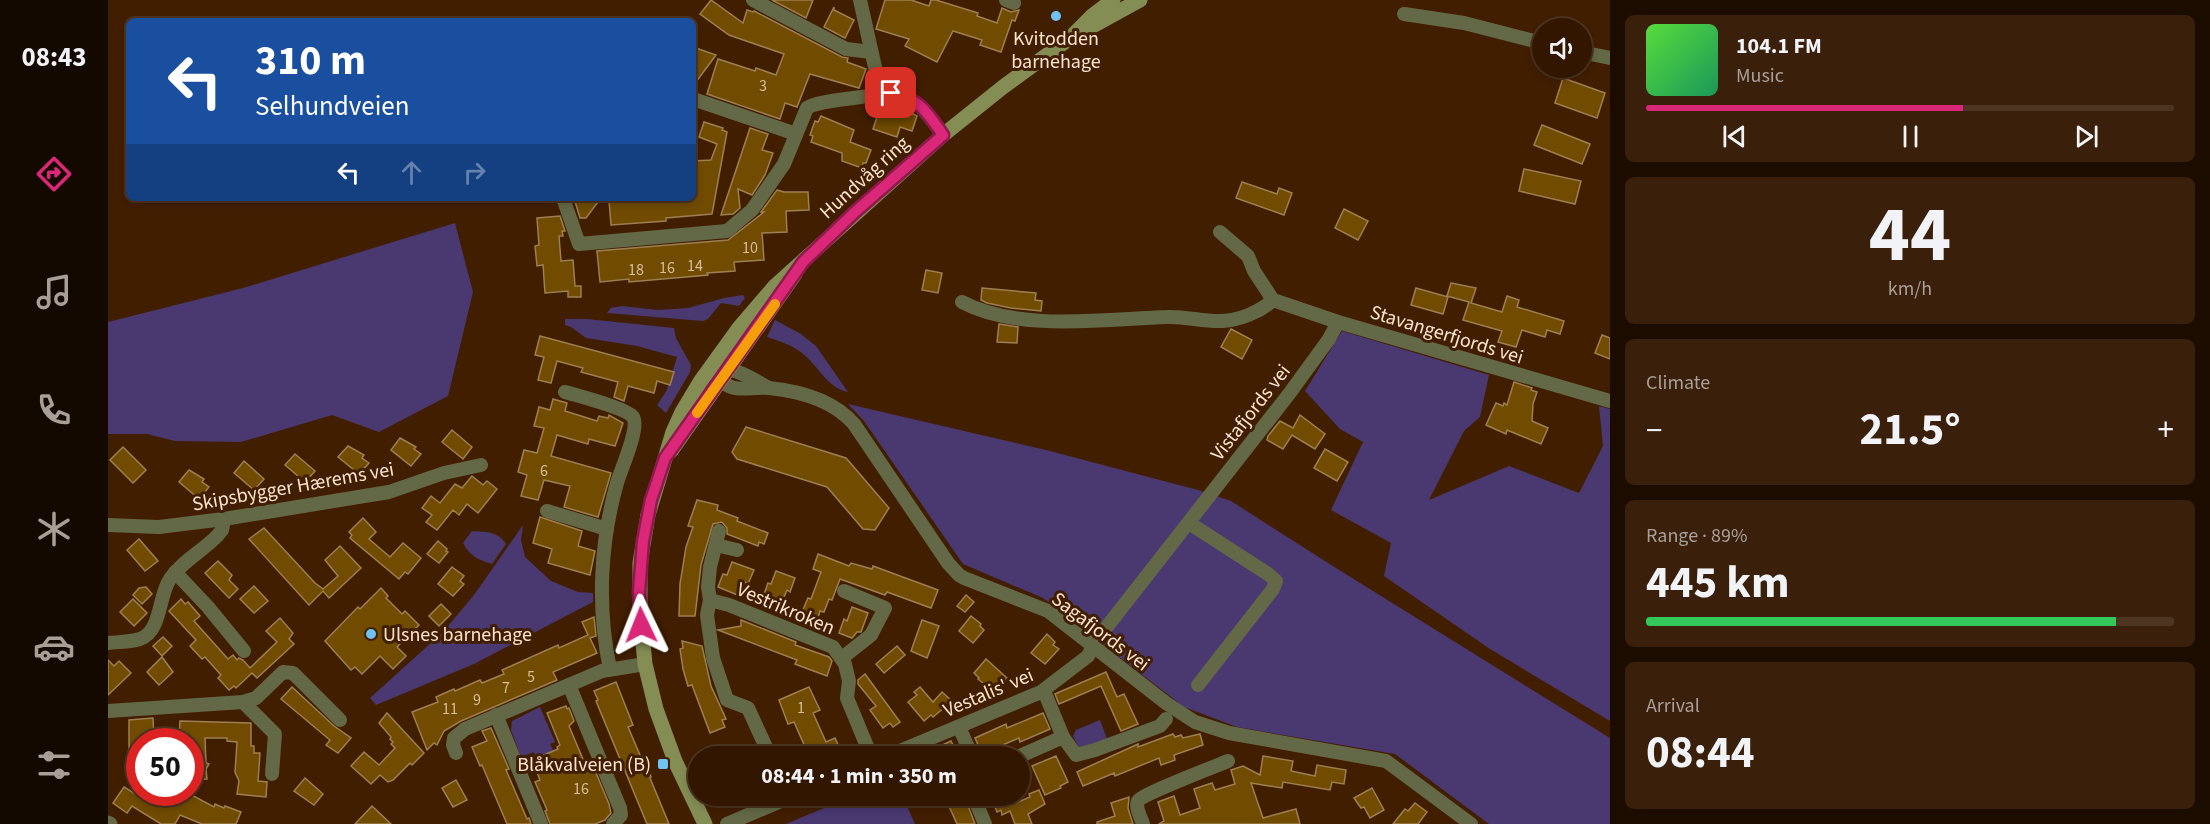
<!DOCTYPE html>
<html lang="en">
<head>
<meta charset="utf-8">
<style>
  body { margin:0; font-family:"Source Sans 3",sans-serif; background:#3a1f0a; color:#f1f3f6; height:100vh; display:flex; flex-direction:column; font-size:22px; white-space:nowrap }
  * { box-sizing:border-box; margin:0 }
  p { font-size:20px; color:#a89f99 }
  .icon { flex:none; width:33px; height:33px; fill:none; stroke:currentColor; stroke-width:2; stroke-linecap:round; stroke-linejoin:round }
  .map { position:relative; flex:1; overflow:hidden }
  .sheet { display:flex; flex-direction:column; gap:15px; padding:15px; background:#1c0c00; width:600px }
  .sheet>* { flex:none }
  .guide { position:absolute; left:18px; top:18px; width:570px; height:183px; border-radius:9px; box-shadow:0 3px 9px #0003,0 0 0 2px #4d3522; background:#1a4fa0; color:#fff; overflow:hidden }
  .buttons { position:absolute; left:1424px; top:18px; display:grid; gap:12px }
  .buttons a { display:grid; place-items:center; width:60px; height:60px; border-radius:50%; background:#321600; box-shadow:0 3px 9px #0003,0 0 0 2px #4d3522; font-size:30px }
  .speed { position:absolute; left:18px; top:728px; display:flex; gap:12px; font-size:30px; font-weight:700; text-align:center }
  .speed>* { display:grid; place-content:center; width:78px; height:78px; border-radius:50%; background:#321600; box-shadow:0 3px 9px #0003,0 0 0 2px #4d3522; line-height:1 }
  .speed .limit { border:9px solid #d22; background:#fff; color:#111 }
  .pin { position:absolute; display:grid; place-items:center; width:51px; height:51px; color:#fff; margin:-26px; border-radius:12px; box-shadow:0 3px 9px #0006 }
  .me { position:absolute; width:66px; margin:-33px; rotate:358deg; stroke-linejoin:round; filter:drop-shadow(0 0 4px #0008) }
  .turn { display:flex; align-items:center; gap:21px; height:126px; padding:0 30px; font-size:27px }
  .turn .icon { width:78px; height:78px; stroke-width:2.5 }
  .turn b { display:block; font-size:42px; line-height:51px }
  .lanes { display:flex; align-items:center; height:57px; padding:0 30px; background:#0003; justify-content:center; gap:30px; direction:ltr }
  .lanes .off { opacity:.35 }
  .big { font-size:45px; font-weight:700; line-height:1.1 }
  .sheet .card { flex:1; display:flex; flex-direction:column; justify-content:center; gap:9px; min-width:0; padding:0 21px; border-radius:9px; background:#3a1f0a }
  .sheet .dial { align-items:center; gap:0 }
  .dial b { font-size:78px; line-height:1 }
  .song { display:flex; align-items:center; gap:18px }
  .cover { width:72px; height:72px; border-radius:9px; background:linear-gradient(135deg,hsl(110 70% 55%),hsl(150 70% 35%)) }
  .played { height:6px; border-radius:3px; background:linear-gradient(90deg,#db2777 60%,#4d3522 60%) }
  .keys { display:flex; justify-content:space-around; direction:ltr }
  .heat { display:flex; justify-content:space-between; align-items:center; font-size:33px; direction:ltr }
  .charge { height:9px; border-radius:4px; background:linear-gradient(90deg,#34c759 89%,#4d3522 0) }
  .trip { position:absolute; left:580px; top:746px; width:342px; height:60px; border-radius:30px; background:#321600; box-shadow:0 3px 9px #0003,0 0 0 2px #4d3522; font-weight:700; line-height:60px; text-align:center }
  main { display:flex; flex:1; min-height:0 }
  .tab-bar { display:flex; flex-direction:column; width:108px; justify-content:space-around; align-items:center; background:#140900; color:#a89f99 }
  .tab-bar .icon { width:42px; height:42px }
  .tab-bar .on { color:#db2777 }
  .tab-bar b { font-size:27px; color:#f1f3f6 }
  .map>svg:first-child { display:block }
  .green { fill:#4a3871 }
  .building { fill:#704b00; stroke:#9d7f54; stroke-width:1.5 }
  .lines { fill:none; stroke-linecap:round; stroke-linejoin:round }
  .minor { stroke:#636946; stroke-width:14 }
  .tertiary { stroke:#636946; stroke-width:15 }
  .secondary { stroke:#838d54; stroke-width:15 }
  .route-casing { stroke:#8e194d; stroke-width:15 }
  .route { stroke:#db2777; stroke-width:10 }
  .slow { stroke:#f59e0b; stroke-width:10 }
  .poi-dot { fill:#6fc2f4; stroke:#421e00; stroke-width:2 }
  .labels { text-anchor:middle; stroke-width:6; stroke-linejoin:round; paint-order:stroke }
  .number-label { font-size:16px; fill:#d8bd9e }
  .poi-label { font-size:20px; fill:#fbe3d2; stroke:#421e00 }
  .street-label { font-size:20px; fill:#fbe3d2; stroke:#421e00 }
</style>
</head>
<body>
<main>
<nav class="tab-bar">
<b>08:43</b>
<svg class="icon on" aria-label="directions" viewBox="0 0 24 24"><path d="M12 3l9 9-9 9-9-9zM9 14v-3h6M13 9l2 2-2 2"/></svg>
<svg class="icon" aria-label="music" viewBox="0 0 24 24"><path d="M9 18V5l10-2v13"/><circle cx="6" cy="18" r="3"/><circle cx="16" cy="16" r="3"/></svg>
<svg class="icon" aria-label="phone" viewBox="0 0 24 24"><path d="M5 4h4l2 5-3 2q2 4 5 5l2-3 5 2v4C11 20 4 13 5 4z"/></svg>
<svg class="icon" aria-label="climate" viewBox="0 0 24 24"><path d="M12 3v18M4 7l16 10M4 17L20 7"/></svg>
<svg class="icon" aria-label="car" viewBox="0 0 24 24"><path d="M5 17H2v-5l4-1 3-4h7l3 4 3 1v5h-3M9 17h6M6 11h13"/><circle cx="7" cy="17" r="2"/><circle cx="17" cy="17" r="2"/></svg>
<svg class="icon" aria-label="filters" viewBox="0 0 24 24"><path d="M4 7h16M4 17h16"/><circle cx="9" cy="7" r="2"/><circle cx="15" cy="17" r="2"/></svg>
</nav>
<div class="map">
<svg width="1502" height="824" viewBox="0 0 1502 824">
  <rect width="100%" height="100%" fill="#421e00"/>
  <g class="green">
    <polygon points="347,223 365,292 340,396 271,432 224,415 133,442 67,441 39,434 0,434 0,322 135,288"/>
    <polygon points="635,295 637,298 631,306 613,303 600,319 595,321 499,313 503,308 514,306 550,310 580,308 616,298"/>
    <polygon points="457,319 479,319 566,328 568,338 583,365 582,372 558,413 549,405 559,390 569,357 529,346 478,338 463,327 457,325"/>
    <path d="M667,320L693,334L708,346L740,392C718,387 711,366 694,353C684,345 671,341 659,337Z"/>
    <polygon points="1234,331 1381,375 1372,417 1356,431 1321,500 1401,466 1471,493 1495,446 1491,406 1502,409 1502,721 1382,649 1276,576 1283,543 1223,510 1255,442 1232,429 1197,391"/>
    <polygon points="740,404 938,450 1090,490 1123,501 1228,568 1502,738 1502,824 1381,824 1287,754 1129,727 1076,707 935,598 855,564 756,421"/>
    <polygon points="415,525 413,540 417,557 443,581 470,592 485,593 485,602 366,664 268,705 262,698 335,632 366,595"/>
    <path d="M364,531C378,532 390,531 398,544L384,564C370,560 362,556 355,543Z"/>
    <polygon points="432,707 447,742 442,744 448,756 429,763 426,752 413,757 403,730 404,721"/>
    <polygon points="992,720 1001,744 972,750 965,736 968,730"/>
    <polygon points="747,795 794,795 807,824 678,824"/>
  </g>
  <g class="building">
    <polygon points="603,0 635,23 639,10 645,12 646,11 734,57 740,58 739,62 758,69 751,88 702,74 689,107 677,103 672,119 599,94 610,59 647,71 648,68 668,75 676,54 621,35 592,14"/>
    <polygon points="664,0 705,0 698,18"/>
    <polygon points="777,0 803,0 821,6 823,0 828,0 870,13 869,16 889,23 894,8 903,12 911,10 907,21 904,20 893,52 872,45 874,40 845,31 829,62 797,46 801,39 768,29"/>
    <polygon points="726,7 726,10 746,20 737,38 716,27"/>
    <polygon points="588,48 608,55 585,86 585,59"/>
    <polygon points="1455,78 1497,93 1489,118 1447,103"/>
    <polygon points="797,109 809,116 804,131 792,127 789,137 765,129 771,111 778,114 778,111 794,117"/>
    <polygon points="713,116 746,130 742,142 763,150 758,163 755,163 754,168 734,161 734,153 703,142 705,136 702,135 707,121 710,122"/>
    <polygon points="596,122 615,128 614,130 619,132 604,214 558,218 558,221 503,225 501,201 534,198 585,198 585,161 603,160 609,144 591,137"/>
    <polygon points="1434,125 1482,144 1474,164 1426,145"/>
    <polygon points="642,128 660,134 654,150 665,153 657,175 644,195 630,189 632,208 625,214 613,215"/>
    <polygon points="1416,169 1473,181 1467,204 1411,191"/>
    <polygon points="1134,182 1169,194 1171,188 1184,193 1176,215 1128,198"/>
    <polygon points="669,190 676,192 700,192 701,210 678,211 679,232 654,233 656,260 626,262 627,271 599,273 600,275 521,282 521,279 492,282 489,251 620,240 656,212 653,212"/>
    <polygon points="466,198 493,198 478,218 472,218"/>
    <polygon points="1236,209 1260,221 1250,240 1227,228"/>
    <polygon points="452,216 457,231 454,231 455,236 451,236 453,261 465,260 467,286 473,286 473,297 460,297 460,291 437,293 435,265 429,266 427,246 431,245 429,218"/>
    <polygon points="818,270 834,273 830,293 814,290"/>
    <polygon points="1343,283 1368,288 1363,303 1394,312 1399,296 1411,300 1409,307 1456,321 1452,334 1439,330 1437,337 1414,330 1408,347 1390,342 1394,331 1355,320 1361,302 1339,296"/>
    <polygon points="874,288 928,293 927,300 934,301 933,311 903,308 879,303 873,300"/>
    <polygon points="1308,288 1340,297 1335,314 1303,305"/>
    <polygon points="891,324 910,327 909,343 889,342"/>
    <polygon points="1123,329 1144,340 1134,359 1113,347"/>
    <polygon points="1494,335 1502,338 1502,359 1487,353"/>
    <polygon points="432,336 566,372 562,385 549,381 546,393 520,386 516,401 506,397 510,382 473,372 475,368 449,361 443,383 430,380 436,357 427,355"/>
    <polygon points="1406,382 1424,388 1423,390 1429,392 1425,404 1424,421 1440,428 1433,444 1399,430 1398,434 1378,425 1388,403 1395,406 1396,403 1399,405"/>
    <polygon points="445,399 459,403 457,411 489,421 491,416 500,418 501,415 515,423 507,446 481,439 480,444 449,435 443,456 503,473 490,517 456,507 462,486 436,480 430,500 413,496 419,475 410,472 416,450 429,453 436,428 426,426 431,407 442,410"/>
    <polygon points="1192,415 1217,434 1207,449 1184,435 1175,449 1159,440 1160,436 1172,421 1185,428"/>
    <polygon points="638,427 738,458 781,508 767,530 755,529 719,487 629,459 624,452"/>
    <polygon points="344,430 364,447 355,459 334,442"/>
    <polygon points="292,438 308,447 306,449 313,454 303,466 283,450"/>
    <polygon points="240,446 256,455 254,458 261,463 251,474 230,457"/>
    <polygon points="15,447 38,470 25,483 2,460"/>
    <polygon points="1217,449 1240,462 1229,481 1206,468"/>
    <polygon points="187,454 207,471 197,482 177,465"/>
    <polygon points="136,461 156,479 146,490 126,473"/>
    <polygon points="81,470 96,479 94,482 101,487 91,499 71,482"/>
    <polygon points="364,476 375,485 379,481 389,489 370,513 359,504 351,515 345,510 329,530 318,522 324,515 314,508 323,496 332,503 347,484 354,488"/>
    <polygon points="589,500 610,505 609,510 630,518 629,521 660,533 656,544 651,542 650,546 619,534 619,528 614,522 605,524 593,565 587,616 571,616 572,584 578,547 585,527 580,526"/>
    <polygon points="432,517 474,531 470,546 487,551 482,575 440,563 444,549 425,543"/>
    <polygon points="255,518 268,532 261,539 282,557 295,543 313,558 300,574 297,572 291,579 242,538 244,535 241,532"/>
    <polygon points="156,528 207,583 215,589 230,576 217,560 232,546 253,568 221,598 215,591 201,605 141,539"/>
    <polygon points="31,539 50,561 37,571 19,550"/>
    <polygon points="330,541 339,549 338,551 340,552 331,563 319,554"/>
    <polygon points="710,554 741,566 743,563 764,569 765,566 830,590 823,608 779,592 777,595 732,579 724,600 721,599 716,612 712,611 710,618 694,612 700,598 703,599 713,572 705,569"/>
    <polygon points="110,561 124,575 121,580 130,589 121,598 97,573"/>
    <polygon points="624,562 646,570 640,584 637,582 632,596 610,587 615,574 619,575"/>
    <polygon points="344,567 356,576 352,581 356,584 345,596 330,584"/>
    <polygon points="668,571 687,578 682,592 679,590 676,597 673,596 670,603 655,597 660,583 663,584"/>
    <polygon points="146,586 160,601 146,613 132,599"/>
    <polygon points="38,587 44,594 34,604 25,595 31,588"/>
    <polygon points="273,588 280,596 278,598 294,614 297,611 311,625 289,647 298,656 285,669 272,656 254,674 247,667 243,670 217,641 250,607 252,609"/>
    <polygon points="858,595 866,602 857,612 849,606"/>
    <polygon points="25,599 39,613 26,626 12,612"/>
    <polygon points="73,599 77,604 80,602 92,616 86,621 120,659 125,655 129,660 131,658 135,660 142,668 169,642 158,631 172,618 185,633 181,639 186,644 149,678 144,673 128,688 126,686 121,690 110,678 113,675 97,657 94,659 82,646 88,640 61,611"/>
    <polygon points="333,604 343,614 331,626 321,616"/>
    <polygon points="744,607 760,613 753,632 749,632 744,638 731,633 736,619 739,621"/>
    <polygon points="863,616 873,624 872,626 876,630 865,643 851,631"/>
    <polygon points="486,617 488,636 482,638 489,653 445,672 449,680 353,721 336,731 329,745 326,743 319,750 304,712 330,702 328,697 346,689 347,691 372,680 374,683 396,674 394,670 450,645 451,648 480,635 474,622"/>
    <polygon points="633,620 688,642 687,645 721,657 724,661 719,676 687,664 689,660 610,630 633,626"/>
    <polygon points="814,620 831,626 819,658 803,651"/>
    <polygon points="939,634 947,642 945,645 951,649 937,664 923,653"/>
    <polygon points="55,637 64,646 54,656 45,646"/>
    <polygon points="574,641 594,646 603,686 618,719 614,720 617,727 602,733 584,685 580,686 575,669 572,649 575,648"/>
    <polygon points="789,646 797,655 776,673 768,664"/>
    <polygon points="54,657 65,672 51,685 39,672"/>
    <polygon points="878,659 899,678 886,692 870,679 871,678 866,673"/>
    <polygon points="0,660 6,666 11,661 23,673 0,695"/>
    <polygon points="998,672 1009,697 1016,694 1030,724 1013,731 993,686 951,704 947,694"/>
    <polygon points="757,674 792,722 785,727 782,723 775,728 762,710 768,706 750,684 750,680"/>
    <polygon points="508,682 525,725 520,727 538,769 540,768 543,777 542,778 561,824 539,824 488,701 490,700 486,691"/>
    <polygon points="184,687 226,726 243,738 230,753 218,745 222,740 173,699"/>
    <polygon points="701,687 712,710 705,713 718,742 727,738 735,756 701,756 686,722 680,724 671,700"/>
    <polygon points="812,687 825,702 834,692 844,701 825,717 823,715 816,721 800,702 809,695 806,692"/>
    <polygon points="458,706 459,709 461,708 466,721 461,726 477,764 483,761 501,804 503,813 497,820 487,824 442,824 437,811 439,810 427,782 432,780 424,760 450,749 449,747 452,745 439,713"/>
    <polygon points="279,713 316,753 304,765 302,763 285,780 280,782 272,775 263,784 243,766 256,752 271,765 287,748 283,744 285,742 282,739 283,737 271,723"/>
    <polygon points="935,713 942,729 912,742 911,738 874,754 867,738 898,724 899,728"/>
    <polygon points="45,718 46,740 32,741 32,751 21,752 21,720"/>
    <polygon points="72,721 143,723 143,746 146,746 146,753 152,753 150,781 159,782 158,797 129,794 131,781 127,772 129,742 119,741 119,738 97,738 98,763 101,764 98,769 99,779 82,780 82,739 71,738"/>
    <polygon points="383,728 401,769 398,770 419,819 421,818 423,824 399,824 374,765 372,766 364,747 379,741 374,731"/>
    <polygon points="1065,734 1067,737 1073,735 1075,738 1092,734 1095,745 1066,755 1067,760 1053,765 1051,758 1007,776 1006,773 975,786 969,772 1030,744 1030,747"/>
    <polygon points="843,741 848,751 838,756 810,756"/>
    <polygon points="948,756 960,782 952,786 953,788 937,795 924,766"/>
    <polygon points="1155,756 1185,761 1183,771 1207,776 1209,765 1238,770 1236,784 1224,782 1222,790 1175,782 1174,788 1143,783 1155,818 1188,809 1192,824 1051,824 1056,821 1050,802 1066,796 1072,815 1092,808 1086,789 1104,783 1107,790 1127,784 1123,770 1135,766 1152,775"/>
    <polygon points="197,778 215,794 206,805 186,791"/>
    <polygon points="348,780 359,800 345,807 334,788"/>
    <polygon points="16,787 29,795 28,792 78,792 106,807 107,804 116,808 117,806 133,812 128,824 94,824 72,815 67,824 53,824 24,806 19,813 5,803"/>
    <polygon points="1264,788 1276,810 1262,818 1256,807 1253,808 1246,798"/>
    <polygon points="931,790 937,804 920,814 924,824 907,824 902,811 894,815 893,810 889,812 882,795 899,795 903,805 922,797 921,794"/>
    <polygon points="836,795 856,795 867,824 849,824"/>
    <polygon points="1021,797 1020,808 1025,824 989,824 989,822 1007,816 1003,803"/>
    <polygon points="1307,803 1319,812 1310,824 1285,824 1297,809 1300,811"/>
    <polygon points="264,806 283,824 247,824"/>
  </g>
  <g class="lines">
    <g class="minor">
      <polyline points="645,0 738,49 763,52"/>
      <path d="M752,0L773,94C806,92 818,111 835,135"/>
      <polyline points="898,0 906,3"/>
      <polyline points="1296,14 1356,23 1434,43"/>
      <polyline points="1473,52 1502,58"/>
      <polyline points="585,99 688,134"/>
      <path d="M455,198L471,244L619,231L644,210L676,164L699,108C710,100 756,98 773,94"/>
      <polyline points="1165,300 1230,322 1502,401"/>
      <path d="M854,302C911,332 996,319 1059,317C1077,316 1096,322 1114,321C1132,320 1152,312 1165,300L1146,271L1140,256L1112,232"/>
      <path d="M612,368C629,369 645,379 659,387"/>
      <path d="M606,372C623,397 638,386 661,388C691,391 725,400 746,424L840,563L851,575L856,578L940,611L1058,703L1087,722L1121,733L1278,761L1363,824"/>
      <path d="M457,392C470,396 518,408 525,417C532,428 513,469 509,483C492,543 489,608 502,669"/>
      <polyline points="439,511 499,529"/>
      <polyline points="1081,523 1160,574 1168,581 1165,589 1090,685"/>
      <polyline points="0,525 51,527 116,519 281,492 336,473 373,465"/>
      <polyline points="611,531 602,567 600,587 602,600 599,615 605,658 619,700 640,708 662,756"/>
      <polyline points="608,545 629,550"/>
      <polyline points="67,572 100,607 136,651"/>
      <polyline points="602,600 621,605 725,647 737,664 741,681 739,698 763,756"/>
      <path d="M0,643C11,642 22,642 32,639C54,631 50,596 62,579C74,561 95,551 110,535L114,530L116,519"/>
      <polyline points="734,658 763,635 777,608 736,591"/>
      <polyline points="461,685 512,808 513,815 505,824"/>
      <polyline points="936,691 955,737 968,755 987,750 1052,726 1058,719"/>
      <polyline points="135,702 167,734 164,774"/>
      <polyline points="0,711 135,702 148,698 175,672 185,673 232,720"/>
      <polyline points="388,715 433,824"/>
      <polyline points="851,727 864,756"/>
      <polyline points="348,753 345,745 346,738 357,729 494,671 537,664"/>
      <polyline points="780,756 933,692 980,656 987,642 1181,394 1221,339 1230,322"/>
      <polyline points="912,756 955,737"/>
      <polyline points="865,795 877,824"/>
      <polyline points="619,824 687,795"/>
      <path d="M1035,824C1033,818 1027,807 1030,801C1032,795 1108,766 1120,761"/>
    </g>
    <polyline class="tertiary" points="0,823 2,824"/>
    <g class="secondary">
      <polyline points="972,33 1032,0"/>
      <polyline points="563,451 687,274"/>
      <polyline points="597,824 567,761 548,709 537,664 532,612 532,563 540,515 565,432 574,412 592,382 631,328 667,286 835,135 895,87 961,39 984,16 1005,0"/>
    </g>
  </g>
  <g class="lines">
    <g class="route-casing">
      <path id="route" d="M533,625L531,592L535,541L543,500L557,458L695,262L747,212L835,135C820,113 811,98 783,93"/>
    </g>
    <use href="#route" class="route"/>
    <polyline class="slow" points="589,413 667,304"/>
  </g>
  <g class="poi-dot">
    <circle cx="948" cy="16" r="6"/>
    <circle cx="263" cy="634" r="6"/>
    <rect x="549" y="758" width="12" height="12" rx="3"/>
  </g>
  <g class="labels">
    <g class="number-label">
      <text x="655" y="91">3</text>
      <text x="642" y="253">10</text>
      <text x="587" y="271">14</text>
      <text x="559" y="273">16</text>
      <text x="528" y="275">18</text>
      <text x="436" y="476">6</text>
      <text x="423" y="682">5</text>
      <text x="398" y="693">7</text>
      <text x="369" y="705">9</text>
      <text x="693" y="713">1</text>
      <text x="342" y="714">11</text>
      <text x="473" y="794">16</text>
    </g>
    <g class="poi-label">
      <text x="948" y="45">Kvitodden<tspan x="948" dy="23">barnehage</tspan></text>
      <text x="275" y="641" text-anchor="start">Ulsnes barnehage</text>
      <text x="543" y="771" text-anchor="end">Blåkvalveien (B)</text>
    </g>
    <g class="street-label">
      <text transform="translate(756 177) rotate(-42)" y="7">Hundvåg ring</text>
      <text transform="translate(1339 334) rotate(17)" y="7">Stavangerfjords vei</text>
      <text transform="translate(1142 412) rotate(-52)" y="7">Vistafjords vei</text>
      <text transform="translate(185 486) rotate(-10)" y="7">Skipsbygger Hærems vei</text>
      <text transform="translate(678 608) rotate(23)" y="7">Vestrikroken</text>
      <text transform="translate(993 631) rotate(37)" y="7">Sagafjords vei</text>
      <text transform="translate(880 692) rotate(-23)" y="7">Vestalis' vei</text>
    </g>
  </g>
</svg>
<div class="buttons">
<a><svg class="icon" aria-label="sound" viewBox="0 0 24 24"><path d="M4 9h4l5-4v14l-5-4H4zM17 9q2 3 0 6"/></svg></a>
</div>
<div class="speed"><div class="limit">50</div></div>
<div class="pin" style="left:783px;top:93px;background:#d93025"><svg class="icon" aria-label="arrive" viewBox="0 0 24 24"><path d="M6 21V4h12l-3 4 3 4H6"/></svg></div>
<svg class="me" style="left:533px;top:625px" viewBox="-20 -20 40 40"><path d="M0-17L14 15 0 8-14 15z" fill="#db2777" stroke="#fff" stroke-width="4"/></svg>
<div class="trip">08:44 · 1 min · 350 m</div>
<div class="guide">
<div class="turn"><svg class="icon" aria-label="left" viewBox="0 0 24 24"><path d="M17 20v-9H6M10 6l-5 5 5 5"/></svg><div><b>310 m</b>Selhundveien</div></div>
<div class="lanes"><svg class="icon" aria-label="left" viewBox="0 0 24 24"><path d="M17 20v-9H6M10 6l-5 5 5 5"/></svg><svg class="icon off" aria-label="ahead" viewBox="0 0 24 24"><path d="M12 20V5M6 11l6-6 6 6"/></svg><svg class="icon off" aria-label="right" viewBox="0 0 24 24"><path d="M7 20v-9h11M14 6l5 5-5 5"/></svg></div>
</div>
</div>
<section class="sheet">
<div class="card">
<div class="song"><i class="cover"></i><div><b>104.1 FM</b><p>Music</p></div></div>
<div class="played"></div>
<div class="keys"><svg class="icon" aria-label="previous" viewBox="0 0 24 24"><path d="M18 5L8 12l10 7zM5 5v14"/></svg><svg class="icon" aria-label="pause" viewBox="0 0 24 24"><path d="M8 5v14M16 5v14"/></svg><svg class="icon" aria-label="next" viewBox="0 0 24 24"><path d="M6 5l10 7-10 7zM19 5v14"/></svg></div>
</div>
<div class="card dial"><b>44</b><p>km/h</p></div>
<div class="card"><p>Climate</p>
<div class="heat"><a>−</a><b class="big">21.5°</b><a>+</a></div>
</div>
<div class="card"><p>Range · 89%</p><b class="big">445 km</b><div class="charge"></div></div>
<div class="card"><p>Arrival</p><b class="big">08:44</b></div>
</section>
</main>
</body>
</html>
